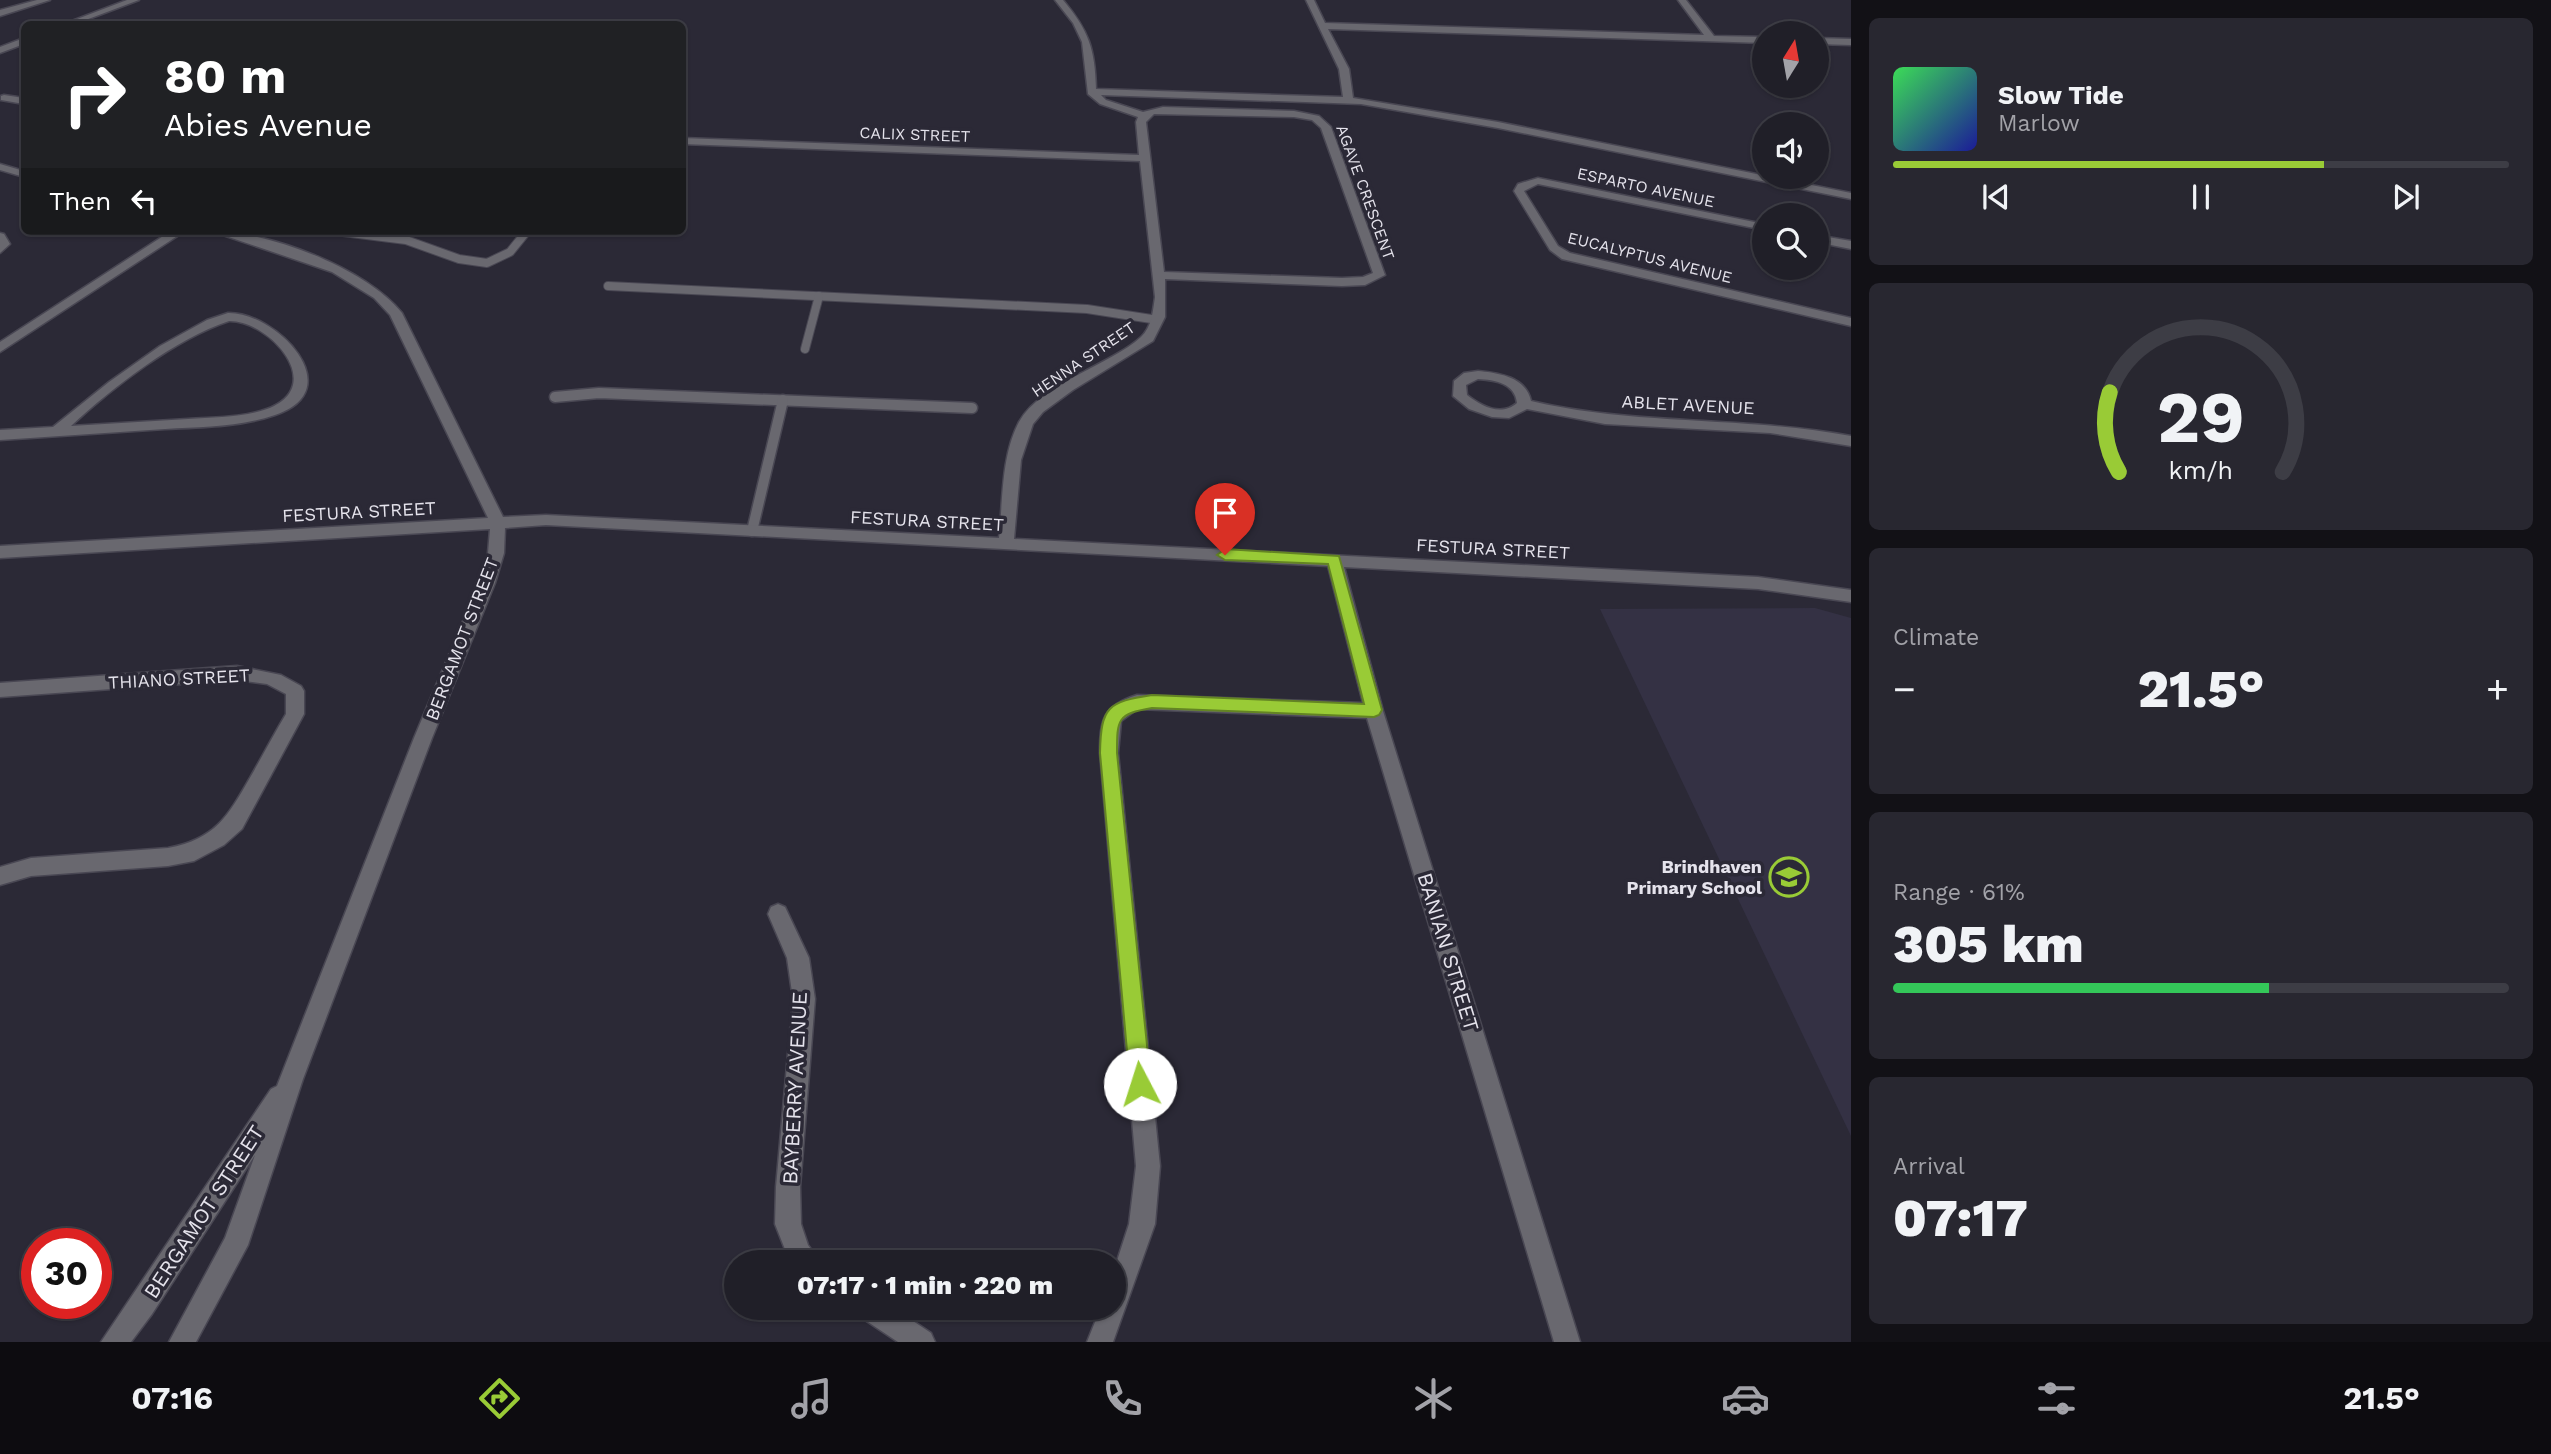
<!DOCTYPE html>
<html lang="en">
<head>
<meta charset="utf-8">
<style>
  body { margin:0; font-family:"Work Sans",sans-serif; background:#282730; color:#f1f3f6; height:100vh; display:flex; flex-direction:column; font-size:26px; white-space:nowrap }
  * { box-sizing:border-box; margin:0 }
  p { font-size:23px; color:#a2a2a8 }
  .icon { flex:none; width:38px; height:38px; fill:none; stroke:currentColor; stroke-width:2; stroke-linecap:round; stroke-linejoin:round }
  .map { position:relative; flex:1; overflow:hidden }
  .details { display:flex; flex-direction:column; gap:18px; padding:18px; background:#121116; width:700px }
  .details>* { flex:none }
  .guide { position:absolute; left:21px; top:21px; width:665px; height:214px; border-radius:10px; box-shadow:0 2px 5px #0004,0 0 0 2px #3d3d45; background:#202124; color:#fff; overflow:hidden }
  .needle { width:46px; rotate:11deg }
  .controls { position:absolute; left:1752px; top:21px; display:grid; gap:14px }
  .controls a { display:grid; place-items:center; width:77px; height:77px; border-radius:50%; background:#201f28; box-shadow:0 2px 5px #0004,0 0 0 2px #3d3d45; font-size:35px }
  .speed { position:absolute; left:21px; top:1228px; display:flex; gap:14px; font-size:35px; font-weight:700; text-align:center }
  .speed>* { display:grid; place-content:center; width:91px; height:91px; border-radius:50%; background:#201f28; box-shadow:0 2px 5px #0004,0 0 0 2px #3d3d45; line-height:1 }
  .speed .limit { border:10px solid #d22; background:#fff; color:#111 }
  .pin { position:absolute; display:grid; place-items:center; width:60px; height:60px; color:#fff; margin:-72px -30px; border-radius:50% 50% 50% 0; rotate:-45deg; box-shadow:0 0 7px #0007 }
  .pin .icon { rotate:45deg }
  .me { position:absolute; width:77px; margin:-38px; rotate:355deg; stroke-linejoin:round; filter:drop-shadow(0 0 5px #0008) }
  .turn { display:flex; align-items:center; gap:24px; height:147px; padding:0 28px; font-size:32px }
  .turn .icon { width:91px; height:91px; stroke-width:2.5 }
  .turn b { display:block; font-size:49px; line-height:60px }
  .then { display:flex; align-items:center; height:66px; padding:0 28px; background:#0003; gap:14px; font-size:26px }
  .big { font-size:52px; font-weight:800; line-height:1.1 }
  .details .widget { flex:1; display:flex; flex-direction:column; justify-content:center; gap:10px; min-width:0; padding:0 24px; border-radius:10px; background:#282730 }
  .details .dial { align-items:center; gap:0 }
  .dial svg { height:182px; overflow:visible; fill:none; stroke:#3d3d45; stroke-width:7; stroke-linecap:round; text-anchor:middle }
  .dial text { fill:#f1f3f6; stroke:none }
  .song { display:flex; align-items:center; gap:21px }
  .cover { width:84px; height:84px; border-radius:10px; background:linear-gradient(135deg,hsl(130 70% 55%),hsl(240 70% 35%)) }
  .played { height:7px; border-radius:4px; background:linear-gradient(90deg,#99cb36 70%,#3d3d45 70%) }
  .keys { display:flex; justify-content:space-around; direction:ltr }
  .heat { display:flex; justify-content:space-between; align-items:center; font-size:38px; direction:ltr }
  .charge { height:10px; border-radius:5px; background:linear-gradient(90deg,#34c759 61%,#3d3d45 0) }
  .trip { position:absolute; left:724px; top:1250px; width:402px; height:70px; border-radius:35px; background:#201f28; box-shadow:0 2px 5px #0004,0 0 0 2px #3d3d45; font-weight:800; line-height:70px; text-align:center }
  .tabs { display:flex; height:112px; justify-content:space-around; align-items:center; background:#0d0c10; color:#a2a2a8 }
  .tabs .icon { width:49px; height:49px }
  .tabs .active { color:#99cb36 }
  .tabs b { font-size:32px; color:#f1f3f6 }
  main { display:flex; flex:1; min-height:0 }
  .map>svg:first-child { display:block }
  .built { fill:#343144 }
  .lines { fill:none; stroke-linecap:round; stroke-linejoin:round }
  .service-far1-casing { stroke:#494753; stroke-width:10 }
  .service-casing { stroke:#494753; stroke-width:13 }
  .minor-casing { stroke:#494753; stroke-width:3 }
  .service-far1 { stroke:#69686f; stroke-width:8 }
  .service { stroke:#69686f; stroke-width:10 }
  .minor { fill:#69686f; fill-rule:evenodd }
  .route { fill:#99cb36; stroke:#638423; stroke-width:2 }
  .labels { text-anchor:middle; stroke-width:7; stroke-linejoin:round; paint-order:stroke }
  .far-street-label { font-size:16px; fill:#e5e3ec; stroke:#2b2936 }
  .street-label { font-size:18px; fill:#e5e3ec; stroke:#2b2936 }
  .poi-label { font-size:18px; font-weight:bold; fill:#e5e3ec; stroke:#2b2936; text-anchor:end }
  .near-street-label { font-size:21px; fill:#e5e3ec; stroke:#2b2936 }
</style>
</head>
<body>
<main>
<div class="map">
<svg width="1851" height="1342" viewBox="0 0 1851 1342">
  <rect width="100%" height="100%" fill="#2b2936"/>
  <polygon class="built" points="1815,608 1851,618 1851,1136 1600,609"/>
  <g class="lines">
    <g class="service-far1-casing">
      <g id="service-far1">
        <polyline points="335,231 406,240 459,259 487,263 510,252 527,231"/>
        <polyline points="608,286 1087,309 1158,320"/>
        <polyline points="805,349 819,296"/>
      </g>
    </g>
    <g class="service-casing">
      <g id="service">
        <polyline points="555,397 599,393 972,408"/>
        <polyline points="752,531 783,400"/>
      </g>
    </g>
    <g class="minor-casing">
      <g id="minor">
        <polygon points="37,0 50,0 0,16 0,10"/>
        <polygon points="127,0 139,0 75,24 64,24"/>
        <path d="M1055,0H1063C1089,31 1095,49 1096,89L1343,97L1339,69L1306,0H1314L1325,23L1704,35L1678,0H1686L1714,36L1764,37V43L1328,29L1349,69L1353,98L1498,122L1851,193V199L1498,128L1361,104L1101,95L1106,100L1143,112L1163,107L1294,111L1319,116L1331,127L1385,275L1365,285L1342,286L1165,279V317L1153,341L1073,390L1043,412L1033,424L1021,460L1014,539L1758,577L1851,590V602L1758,589L1344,567L1383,711L1580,1342H1554L1367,718L1137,709L1121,721L1118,753L1160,1166L1155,1224L1113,1342H1087L1101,1307H1115V1267L1129,1224L1136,1166L1100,753C1100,719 1103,706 1137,695L1363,703L1328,566L546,525L505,528L504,553L495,583L432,738L303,1079L248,1245L196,1342H169L225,1238L255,1155L152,1314L131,1342H101L271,1089L277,1086L414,738L479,583L488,553L490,529L0,558V546L488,518L390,315L374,298L332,272L211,231C268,231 366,268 402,313L503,517L546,515L999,538C1003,501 1001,456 1019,422C1040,384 1110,365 1141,337C1152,327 1153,310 1155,297L1140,161L682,144V138L1139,155L1136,122L1138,117L1100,104L1088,94L1082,42L1073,23ZM1154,114L1294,117L1312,120L1321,128L1373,273L1363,277L1342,278L1164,272L1146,122Z"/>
        <polygon points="24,38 24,44 0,53 0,47"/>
        <polygon points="1816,38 1851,39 1851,45 1816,44"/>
        <polygon points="4,95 24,98 24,104 1,100 1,96"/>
        <polygon points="0,164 24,171 24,177 0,170"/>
        <polygon points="1538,178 1764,224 1764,230 1538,184 1524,191 1558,246 1570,253 1851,318 1851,326 1562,259 1550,250 1514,191 1518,184"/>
        <polygon points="171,231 185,231 0,352 0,342"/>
        <polygon points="0,233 4,234 10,244 0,253"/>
        <polygon points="1816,235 1851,241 1851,249 1816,242"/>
        <path d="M228,313C277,312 351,390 275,415C240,427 202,427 165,429C110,433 55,436 0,440V430L53,427L109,382L160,346L207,320ZM229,321C269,320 329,386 267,409C242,418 214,417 188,419C149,421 110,424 71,426C113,387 175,339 229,321Z"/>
        <path d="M1478,371C1499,373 1526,377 1531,401C1636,426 1745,416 1851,436V446L1770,433L1605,424L1527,409L1509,418L1492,417L1469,409L1453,396L1454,381L1464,373ZM1478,379C1495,380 1515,383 1517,403C1501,417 1481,406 1467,395L1466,385Z"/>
        <path d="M237,666L281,675L301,686L304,691V714L242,829L224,845L194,861L168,866L31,876L0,885V867L31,858L168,848C216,839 228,816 251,776C263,755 274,734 286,714V694L267,684L237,680L0,697V683Z"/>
        <polygon points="778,904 785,907 809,958 815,999 800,1187 801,1224 808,1245 820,1262 790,1262 775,1224 776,1187 793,999 787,958 768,914 771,907"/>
        <polygon points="855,1307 892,1307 931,1333 935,1342 898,1342 859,1316"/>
      </g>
    </g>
    <use href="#service-far1" class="service-far1"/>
    <use href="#service" class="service"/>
    <use href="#minor" class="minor"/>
  </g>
  <path class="route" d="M1225,549L1339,556L1382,710L1379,715L1374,717L1152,708C1117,714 1117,719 1117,753L1151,1084L1148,1091L1140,1094L1133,1091L1130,1084L1100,753C1101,706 1108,702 1152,695L1364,704L1328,564L1225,560L1217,555Z"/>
  <defs>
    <g id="school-ring" transform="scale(2.0125)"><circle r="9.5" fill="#2b2936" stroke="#99cb36" stroke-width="1.5"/><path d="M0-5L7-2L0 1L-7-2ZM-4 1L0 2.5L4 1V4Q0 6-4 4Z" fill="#99cb36"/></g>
  </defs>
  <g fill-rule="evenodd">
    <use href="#school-ring" x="1789" y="877"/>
  </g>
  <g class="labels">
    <g class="far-street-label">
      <text transform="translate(915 134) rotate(2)" y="6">CALIX STREET</text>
      <text transform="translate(1646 187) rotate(12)" y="6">ESPARTO AVENUE</text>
      <text transform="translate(1366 192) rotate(70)" y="6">AGAVE CRESCENT</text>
      <text transform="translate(1650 257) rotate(14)" y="6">EUCALYPTUS AVENUE</text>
      <text transform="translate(1083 359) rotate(-34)" y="6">HENNA STREET</text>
    </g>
    <g class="street-label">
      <text transform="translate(1688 405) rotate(3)" y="6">ABLET AVENUE</text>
      <text transform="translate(359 512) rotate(-3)" y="6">FESTURA STREET</text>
      <text transform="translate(927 521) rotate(3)" y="6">FESTURA STREET</text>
      <text transform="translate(1493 549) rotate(3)" y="6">FESTURA STREET</text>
      <text transform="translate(462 639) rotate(-69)" y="6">BERGAMOT STREET</text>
      <text transform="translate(179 679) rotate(-3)" y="6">THIANO STREET</text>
    </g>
    <g class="poi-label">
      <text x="1762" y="873">Brindhaven<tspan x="1762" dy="21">Primary School</tspan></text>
    </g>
    <g class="near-street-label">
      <text transform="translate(1448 952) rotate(73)" y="7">BANIAN STREET</text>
      <text transform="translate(795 1088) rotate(-87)" y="7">BAYBERRY AVENUE</text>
      <text transform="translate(204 1212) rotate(-57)" y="7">BERGAMOT STREET</text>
    </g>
  </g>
</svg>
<div class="controls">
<a><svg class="needle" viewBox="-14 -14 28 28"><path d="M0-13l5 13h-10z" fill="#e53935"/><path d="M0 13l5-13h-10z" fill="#a2a2a8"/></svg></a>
<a><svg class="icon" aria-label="sound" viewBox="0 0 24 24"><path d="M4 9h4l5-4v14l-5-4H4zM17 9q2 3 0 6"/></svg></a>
<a><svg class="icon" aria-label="search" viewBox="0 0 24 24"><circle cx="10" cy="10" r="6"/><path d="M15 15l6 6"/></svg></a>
</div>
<div class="speed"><div class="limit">30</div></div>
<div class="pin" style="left:1225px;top:555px;background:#d93025"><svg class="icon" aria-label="arrive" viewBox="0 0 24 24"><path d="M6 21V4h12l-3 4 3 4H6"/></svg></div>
<svg class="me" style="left:1140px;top:1084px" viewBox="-20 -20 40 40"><circle r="19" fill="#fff"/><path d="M0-13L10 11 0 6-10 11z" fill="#99cb36"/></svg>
<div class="trip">07:17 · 1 min · 220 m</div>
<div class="guide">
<div class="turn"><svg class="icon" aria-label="right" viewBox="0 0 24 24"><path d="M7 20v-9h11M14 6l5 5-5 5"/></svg><div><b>80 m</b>Abies Avenue</div></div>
<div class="then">Then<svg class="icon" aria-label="left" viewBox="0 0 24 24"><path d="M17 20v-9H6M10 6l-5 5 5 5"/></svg></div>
</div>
</div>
<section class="details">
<div class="widget">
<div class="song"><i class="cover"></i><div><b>Slow Tide</b><p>Marlow</p></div></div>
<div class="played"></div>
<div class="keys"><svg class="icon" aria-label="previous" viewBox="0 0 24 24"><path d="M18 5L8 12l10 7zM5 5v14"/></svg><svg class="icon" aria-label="pause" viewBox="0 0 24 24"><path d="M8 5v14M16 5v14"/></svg><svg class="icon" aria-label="next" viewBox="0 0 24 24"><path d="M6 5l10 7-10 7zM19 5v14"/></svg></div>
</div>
<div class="widget dial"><svg viewBox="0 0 100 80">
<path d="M14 69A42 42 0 1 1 86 69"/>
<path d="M14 69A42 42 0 0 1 10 34" stroke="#99cb36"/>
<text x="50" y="56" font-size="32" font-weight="700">29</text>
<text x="50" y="72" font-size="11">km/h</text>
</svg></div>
<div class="widget"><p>Climate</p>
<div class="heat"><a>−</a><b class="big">21.5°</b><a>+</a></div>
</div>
<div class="widget"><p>Range · 61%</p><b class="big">305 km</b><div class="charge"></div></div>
<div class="widget"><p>Arrival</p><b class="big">07:17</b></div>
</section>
</main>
<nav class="tabs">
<b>07:16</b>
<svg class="icon active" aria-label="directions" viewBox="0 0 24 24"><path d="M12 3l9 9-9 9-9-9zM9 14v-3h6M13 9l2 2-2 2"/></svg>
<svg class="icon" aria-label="music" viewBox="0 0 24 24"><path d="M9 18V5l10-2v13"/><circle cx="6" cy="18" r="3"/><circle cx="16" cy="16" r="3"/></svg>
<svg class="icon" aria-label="phone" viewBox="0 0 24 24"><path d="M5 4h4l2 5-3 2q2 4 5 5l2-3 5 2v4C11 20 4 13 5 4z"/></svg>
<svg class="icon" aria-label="climate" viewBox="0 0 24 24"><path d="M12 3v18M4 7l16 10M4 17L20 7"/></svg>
<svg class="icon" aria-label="car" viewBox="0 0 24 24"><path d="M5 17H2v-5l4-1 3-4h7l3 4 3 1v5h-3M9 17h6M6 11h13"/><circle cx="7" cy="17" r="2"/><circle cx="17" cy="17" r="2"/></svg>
<svg class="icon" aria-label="filters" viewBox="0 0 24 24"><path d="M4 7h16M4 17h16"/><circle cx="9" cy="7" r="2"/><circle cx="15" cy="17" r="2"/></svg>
<b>21.5°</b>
</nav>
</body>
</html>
